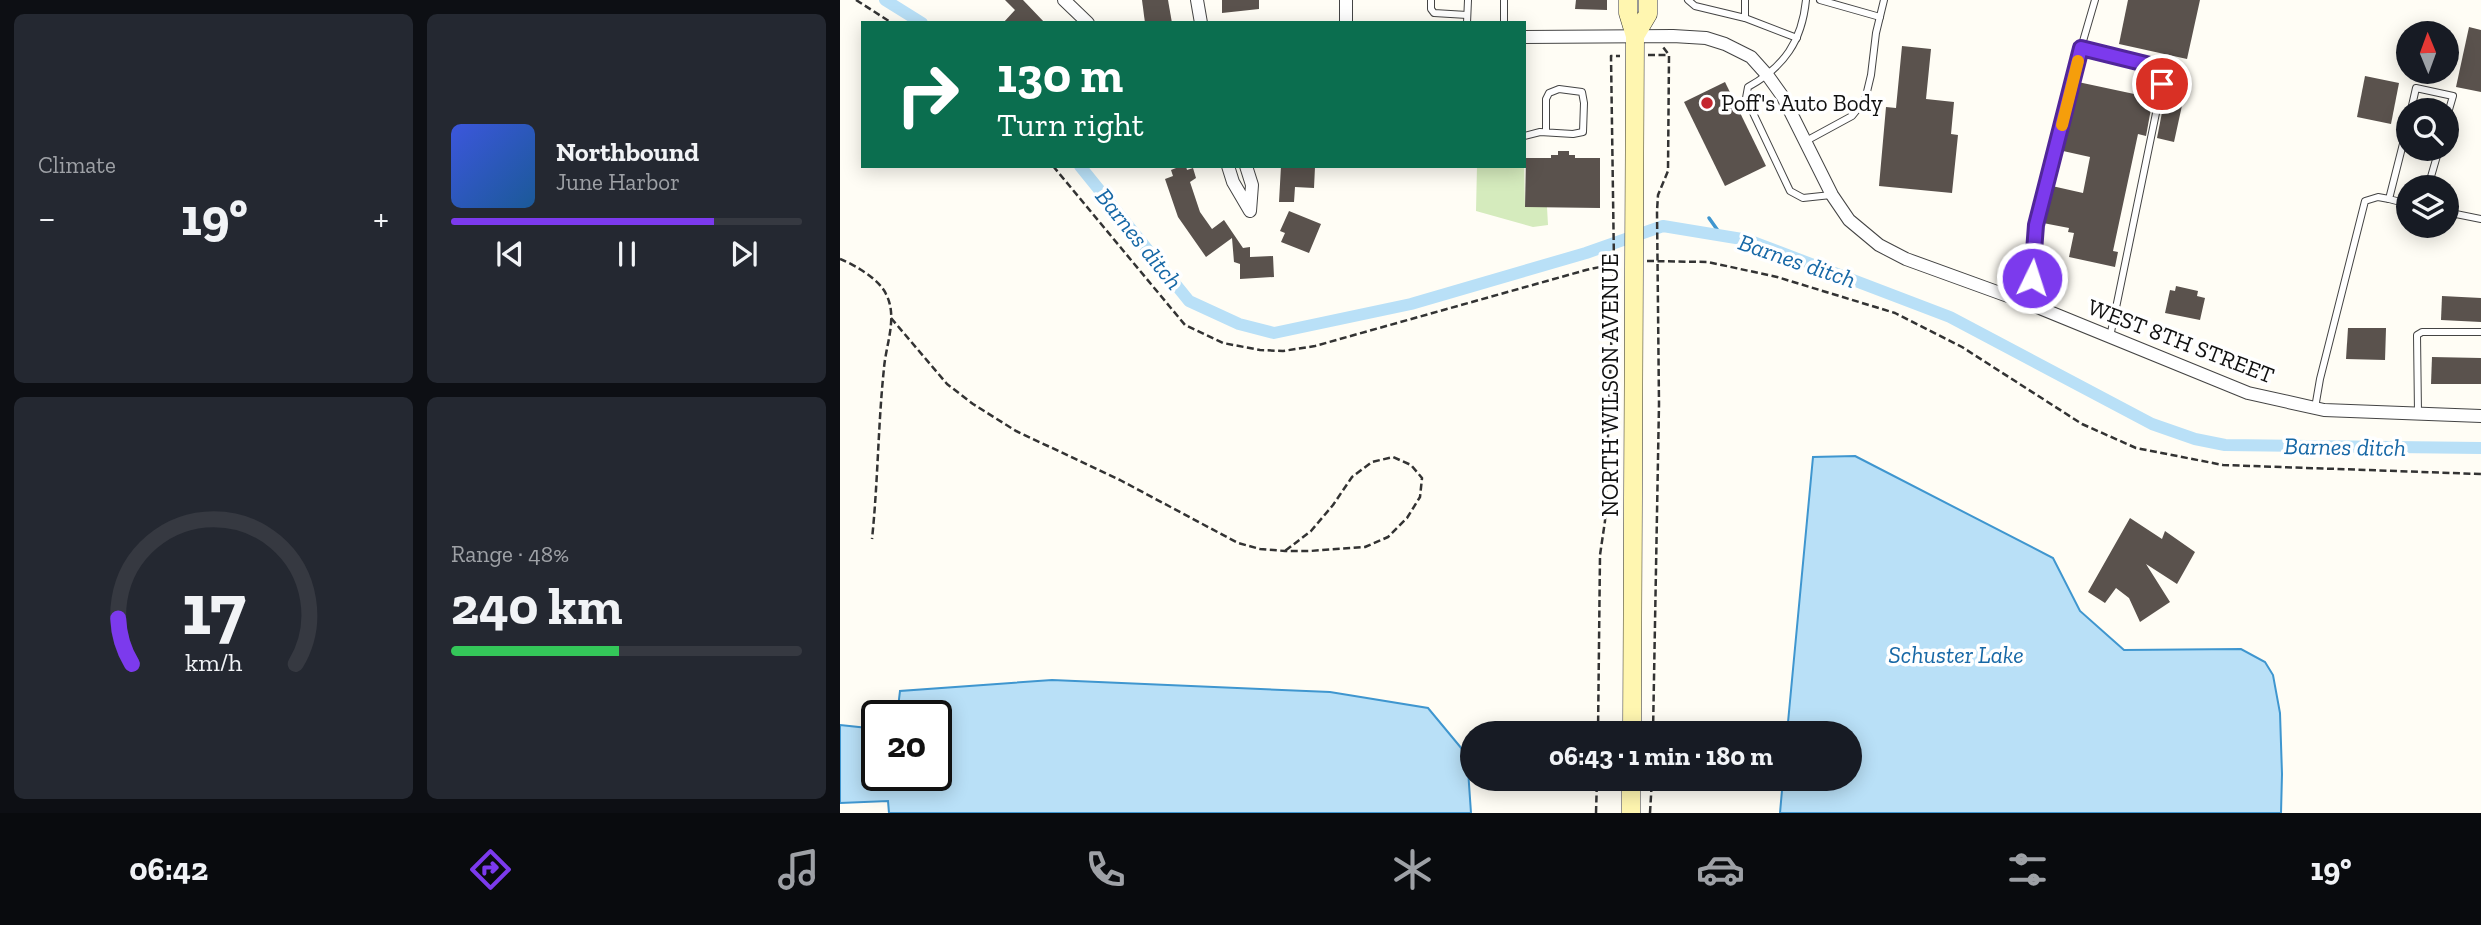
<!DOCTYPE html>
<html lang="en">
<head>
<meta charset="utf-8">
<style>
  body { margin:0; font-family:"Zilla Slab",serif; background:#242831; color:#f1f3f6; height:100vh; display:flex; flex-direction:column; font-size:26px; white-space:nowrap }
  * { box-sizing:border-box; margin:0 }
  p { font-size:23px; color:#9ea1a6 }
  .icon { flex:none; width:38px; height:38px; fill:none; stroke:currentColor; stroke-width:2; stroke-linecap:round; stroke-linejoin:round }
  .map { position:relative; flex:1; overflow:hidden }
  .side { display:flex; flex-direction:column; gap:14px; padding:14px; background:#0d0f14; width:840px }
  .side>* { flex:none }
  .guide { position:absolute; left:21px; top:21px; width:665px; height:147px; border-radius:0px; box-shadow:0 4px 18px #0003; background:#0b6e4f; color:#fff; overflow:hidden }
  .needle { width:46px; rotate:359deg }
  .controls { position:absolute; left:1556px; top:21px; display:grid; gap:14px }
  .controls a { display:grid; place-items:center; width:63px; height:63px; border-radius:50%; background:#171b24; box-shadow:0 4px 18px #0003; font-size:35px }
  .speed { position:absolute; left:21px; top:700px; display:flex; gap:14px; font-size:35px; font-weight:700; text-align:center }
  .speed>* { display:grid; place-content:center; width:91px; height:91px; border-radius:50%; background:#171b24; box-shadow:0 4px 18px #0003; line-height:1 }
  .speed .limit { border:4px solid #111; border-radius:10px; background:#fff; color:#111 }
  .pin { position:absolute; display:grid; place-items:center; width:60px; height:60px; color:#fff; margin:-30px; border:4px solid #fff; border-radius:50%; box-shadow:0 2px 7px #0007 }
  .me { position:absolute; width:77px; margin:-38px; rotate:4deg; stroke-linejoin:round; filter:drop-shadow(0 0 5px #0008) }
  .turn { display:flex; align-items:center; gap:24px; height:147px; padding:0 21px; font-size:32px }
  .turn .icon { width:91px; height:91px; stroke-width:2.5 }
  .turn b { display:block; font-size:49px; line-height:60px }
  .big { font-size:52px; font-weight:700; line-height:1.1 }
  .side .widget { flex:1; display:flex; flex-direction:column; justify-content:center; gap:10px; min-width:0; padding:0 24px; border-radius:10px; background:#242831 }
  .side .dial { align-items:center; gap:0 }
  .dial svg { height:182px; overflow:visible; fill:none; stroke:#363941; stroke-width:7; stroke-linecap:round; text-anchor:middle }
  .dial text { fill:#f1f3f6; stroke:none }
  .song { display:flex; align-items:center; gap:21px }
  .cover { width:84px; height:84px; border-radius:10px; background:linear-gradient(135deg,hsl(230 70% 55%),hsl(210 70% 35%)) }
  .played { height:7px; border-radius:4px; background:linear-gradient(90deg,#7c3aed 75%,#363941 75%) }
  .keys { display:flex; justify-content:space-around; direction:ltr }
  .heat { display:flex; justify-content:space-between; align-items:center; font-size:38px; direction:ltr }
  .charge { height:10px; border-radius:5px; background:linear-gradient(90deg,#34c759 48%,#363941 0) }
  .side .tiles { flex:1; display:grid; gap:14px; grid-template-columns:repeat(2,1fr) }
  .trip { position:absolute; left:620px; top:721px; width:402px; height:70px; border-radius:35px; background:#171b24; box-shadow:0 4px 18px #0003; font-weight:700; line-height:70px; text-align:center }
  .menu { display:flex; height:112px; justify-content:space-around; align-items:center; background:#090b0e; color:#9ea1a6 }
  .menu .icon { width:49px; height:49px }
  .menu .selected { color:#7c3aed }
  .menu b { font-size:32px; color:#f1f3f6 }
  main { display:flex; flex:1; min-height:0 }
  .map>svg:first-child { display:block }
  .green { fill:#d5ebbd }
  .water { fill:#b9e0f7; stroke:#3f96cf; stroke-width:2 }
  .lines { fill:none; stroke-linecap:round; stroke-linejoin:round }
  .stream { stroke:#3f96cf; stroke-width:3.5 }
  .canal { stroke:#b9e0f7; stroke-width:12 }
  .building { fill:#5a524d }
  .service-casing { stroke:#444; stroke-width:8 }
  .minor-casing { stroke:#444; stroke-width:14 }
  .secondary-casing { stroke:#333; stroke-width:19 }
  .path { stroke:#333; stroke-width:2.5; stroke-dasharray:7 3.5; stroke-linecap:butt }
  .service { stroke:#fff; stroke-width:6 }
  .minor { stroke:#fff; stroke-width:12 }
  .secondary { stroke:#fff6b0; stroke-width:18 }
  .route-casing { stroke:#51269a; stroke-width:18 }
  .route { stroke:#7c3aed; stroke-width:12 }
  .slow { stroke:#f59e0b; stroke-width:12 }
  .poi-dot { fill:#c4262e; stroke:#fff; stroke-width:2.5 }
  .labels { text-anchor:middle; stroke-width:7; stroke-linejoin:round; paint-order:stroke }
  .poi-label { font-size:23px; fill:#111; stroke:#fff; text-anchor:start }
  .street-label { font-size:23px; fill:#111; stroke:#fff }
  .water-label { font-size:24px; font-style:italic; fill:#1768a6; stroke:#fff }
</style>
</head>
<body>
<main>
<section class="side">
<div class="tiles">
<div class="widget"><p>Climate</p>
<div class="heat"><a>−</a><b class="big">19°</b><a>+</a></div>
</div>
<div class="widget">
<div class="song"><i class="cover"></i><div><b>Northbound</b><p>June Harbor</p></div></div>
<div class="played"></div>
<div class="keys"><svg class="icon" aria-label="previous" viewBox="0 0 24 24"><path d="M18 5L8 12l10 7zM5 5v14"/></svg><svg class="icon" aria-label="pause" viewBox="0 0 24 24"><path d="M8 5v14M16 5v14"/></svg><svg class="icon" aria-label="next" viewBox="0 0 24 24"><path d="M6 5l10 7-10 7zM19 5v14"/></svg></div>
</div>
<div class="widget dial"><svg viewBox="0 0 100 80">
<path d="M14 69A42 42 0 1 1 86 69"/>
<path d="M14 69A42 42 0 0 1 8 49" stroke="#7c3aed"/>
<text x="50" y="56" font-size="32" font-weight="700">17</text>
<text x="50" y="72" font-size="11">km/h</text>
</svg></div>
<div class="widget"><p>Range · 48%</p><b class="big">240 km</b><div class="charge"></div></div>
</div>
</section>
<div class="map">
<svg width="1641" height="813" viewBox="0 0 1641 813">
  <rect width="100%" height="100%" fill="#fffdf5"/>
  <polygon class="green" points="684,158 685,207 707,207 708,225 693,227 636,211 637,166 684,166"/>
  <g class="water">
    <polygon points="1015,456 1213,558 1240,611 1284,650 1401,649 1425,662 1433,675 1440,713 1442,774 1441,813 940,813 943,779 1010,779 1010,733 947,733 973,457"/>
    <polygon points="212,680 490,692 588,708 627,755 631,813 49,813 48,801 0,803 0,725 37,729 37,775 96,775 96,716 57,716 60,691"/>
  </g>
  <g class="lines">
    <polyline class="stream" points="869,218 881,235"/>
    <g class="canal">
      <polyline points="45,0 82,23"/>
      <polyline points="240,166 349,301 399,324 434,333 571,304 746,253 823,226 908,240 1110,317 1312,424 1355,439 1385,445 1641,448"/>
    </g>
  </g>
  <g class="building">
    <polygon points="165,0 183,0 205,23 163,23 175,10"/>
    <polygon points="302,0 328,0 332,23 305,23"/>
    <polygon points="382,0 419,0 419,9 382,13"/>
    <polygon points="736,0 767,0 767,10 735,9"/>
    <polygon points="1288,0 1360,0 1347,59 1279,44"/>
    <polygon points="1629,27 1641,30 1641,92 1616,87"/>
    <polygon points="1062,46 1091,49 1086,99 1114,102 1111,134 1118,135 1112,193 1039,186 1046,107 1056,108"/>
    <polygon points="1525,76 1559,83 1551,124 1517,117"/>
    <polygon points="885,82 926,166 885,186 844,102"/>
    <polygon points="1238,82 1313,98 1306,136 1298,134 1273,251 1278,252 1275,267 1229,257 1234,233 1228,232 1229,228 1203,223 1212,186 1243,193 1250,157 1223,151"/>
    <polygon points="1325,97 1343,101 1334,142 1317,138"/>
    <polygon points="718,151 729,151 729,155 735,155 735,158 760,158 760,208 685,207 686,158 711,158 711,155 718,155"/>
    <polygon points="341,166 346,166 347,170 353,168 356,178 350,182 360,212 372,229 384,220 403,248 410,247 410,257 433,256 434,277 400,279 400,264 394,262 392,238 366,257 338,217 325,179 333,176 331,170"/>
    <polygon points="441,166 475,167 474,188 455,187 454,202 439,202"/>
    <polygon points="449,211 481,224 469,253 441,242 445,233 440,231"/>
    <polygon points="1336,286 1358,291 1357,296 1365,298 1360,320 1325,313 1330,290 1335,291"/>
    <polygon points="1602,296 1641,298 1641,322 1601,320"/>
    <polygon points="1508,328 1546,328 1545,360 1506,359"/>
    <polygon points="1592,357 1641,358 1641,384 1591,384"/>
    <polygon points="1290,518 1322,539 1325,531 1355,552 1337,584 1306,564 1330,602 1300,622 1289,598 1276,588 1265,603 1248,592"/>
  </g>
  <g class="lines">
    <g class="service-casing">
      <g id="service">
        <polyline points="591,0 591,9 594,13 627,15"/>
        <polyline points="848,0 855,6 905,18"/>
        <polyline points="905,0 905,18 957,38"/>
        <path d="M966,0C962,41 944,67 908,87L906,98L950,191L963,198L991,195"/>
        <polyline points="980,0 1040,17"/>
        <polyline points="627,23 628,0"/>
        <polyline points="664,23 664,0"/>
        <polyline points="1241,48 1255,0"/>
        <polyline points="1571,110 1576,88 1613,96 1606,120"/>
        <polyline points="1568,124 1549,199 1568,204"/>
        <polyline points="684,136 700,132 733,134 743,132 744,103 742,92 719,89 709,93 706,99 706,132"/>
        <polyline points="966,141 1012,116 1025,100 1031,75 1036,33 1044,0"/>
        <polyline points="1588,187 1599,149"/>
        <polyline points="1606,212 1641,219"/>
        <polyline points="1190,304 1196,225 1241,48 1314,66 1322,84 1270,337"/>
        <polyline points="1475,408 1480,379 1525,201 1538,197 1549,199"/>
        <polyline points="1578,413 1577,335 1582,332 1641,332"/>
      </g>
    </g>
    <g class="minor-casing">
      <g id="minor">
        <polyline points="224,0 248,23"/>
        <polyline points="357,0 361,23"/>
        <polyline points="506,23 506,0"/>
        <polyline points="684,37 833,36 866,38 885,44 911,57 928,76 943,97 992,195 1009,220 1039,245 1066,259 1190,304 1408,393 1484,410 1641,416"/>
        <polyline points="388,166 393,182 410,211 412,185 406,166"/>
      </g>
    </g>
    <g class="secondary-casing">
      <g id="secondary">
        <polyline points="788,0 788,13 795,36 792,733"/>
        <polyline points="795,36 808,14 808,0"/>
        <polyline points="791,813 791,779"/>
      </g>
    </g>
    <g class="path">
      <polyline points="16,0 52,23"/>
      <polyline points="808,55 829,55"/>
      <polyline points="213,166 345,325 383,343 420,350 443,351 475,346 746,270 779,263"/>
      <path d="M0,259C15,265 39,279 46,294C58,317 46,344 44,368C38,425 38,482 32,539"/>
      <polyline points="807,261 868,262 937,277 1055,313 1122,347 1242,424 1296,448 1383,465 1641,474"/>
      <polyline points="51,318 107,384 133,404 176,431 280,480 398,543 420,549 445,551 470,551 525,547 548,537 567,518 580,497 582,478 571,465 553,457 532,462 512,477 493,505 471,531 445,551"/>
      <polyline points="758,733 760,555 765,521 774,264 771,56 780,56"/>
      <polyline points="813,733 819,404 817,211 818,195 828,171 829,55 823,47"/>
      <polyline points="756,813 757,779"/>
      <polyline points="810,813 812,779"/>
    </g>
    <use href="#service" class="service"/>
    <use href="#minor" class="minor"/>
    <use href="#secondary" class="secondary"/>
  </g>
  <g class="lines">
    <g class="route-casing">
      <polyline id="route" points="1192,278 1196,225 1241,48 1314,66 1322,84"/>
    </g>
    <use href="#route" class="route"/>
    <polyline class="slow" points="1222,125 1238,61"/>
  </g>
  <circle class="poi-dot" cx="867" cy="103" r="7"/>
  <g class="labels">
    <g class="poi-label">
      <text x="881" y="111">Poff's Auto Body</text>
    </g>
    <g class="street-label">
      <text transform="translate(1341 341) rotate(21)" y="8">WEST 8TH STREET</text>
      <text transform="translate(770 385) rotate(-90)" y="8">NORTH WILSON AVENUE</text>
    </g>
    <g class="water-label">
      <text transform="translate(299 239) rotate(51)" y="8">Barnes ditch</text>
      <text transform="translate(957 261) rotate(19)" y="8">Barnes ditch</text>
      <text transform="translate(1505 447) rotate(1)" y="8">Barnes ditch</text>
      <text x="1116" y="663">Schuster Lake</text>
    </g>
  </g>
</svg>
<div class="controls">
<a><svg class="needle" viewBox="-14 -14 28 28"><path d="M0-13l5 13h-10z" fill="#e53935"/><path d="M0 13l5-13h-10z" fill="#9ea1a6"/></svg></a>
<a><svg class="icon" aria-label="search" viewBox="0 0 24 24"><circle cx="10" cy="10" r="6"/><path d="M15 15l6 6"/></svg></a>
<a><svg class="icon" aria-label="layers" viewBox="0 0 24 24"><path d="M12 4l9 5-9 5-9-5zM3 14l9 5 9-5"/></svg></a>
</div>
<div class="speed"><div class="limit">20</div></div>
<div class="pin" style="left:1322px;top:84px;background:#d93025"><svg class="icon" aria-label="arrive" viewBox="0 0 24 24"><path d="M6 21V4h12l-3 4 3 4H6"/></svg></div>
<svg class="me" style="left:1192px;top:278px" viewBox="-20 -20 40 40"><circle r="17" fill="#7c3aed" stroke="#fff" stroke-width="3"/><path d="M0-11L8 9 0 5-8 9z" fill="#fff"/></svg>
<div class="trip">06:43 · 1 min · 180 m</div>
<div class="guide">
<div class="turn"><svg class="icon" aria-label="right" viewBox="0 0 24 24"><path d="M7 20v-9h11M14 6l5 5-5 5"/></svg><div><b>130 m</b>Turn right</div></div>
</div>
</div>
</main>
<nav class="menu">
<b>06:42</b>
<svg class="icon selected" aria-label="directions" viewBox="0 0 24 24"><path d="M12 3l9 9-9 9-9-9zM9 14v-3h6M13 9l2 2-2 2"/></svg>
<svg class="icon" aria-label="music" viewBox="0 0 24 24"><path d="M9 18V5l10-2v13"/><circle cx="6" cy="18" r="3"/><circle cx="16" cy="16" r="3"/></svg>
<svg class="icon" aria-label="phone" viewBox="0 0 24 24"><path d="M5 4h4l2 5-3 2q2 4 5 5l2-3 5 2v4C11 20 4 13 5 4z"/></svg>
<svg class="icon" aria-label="climate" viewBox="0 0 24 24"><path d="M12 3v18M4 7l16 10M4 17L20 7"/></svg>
<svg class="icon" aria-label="car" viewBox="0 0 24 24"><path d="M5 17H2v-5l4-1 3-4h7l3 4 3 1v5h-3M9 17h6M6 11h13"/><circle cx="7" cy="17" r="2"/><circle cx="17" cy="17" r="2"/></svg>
<svg class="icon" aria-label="filters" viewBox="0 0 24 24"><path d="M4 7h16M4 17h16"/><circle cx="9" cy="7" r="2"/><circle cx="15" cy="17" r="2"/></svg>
<b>19°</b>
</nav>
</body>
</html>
